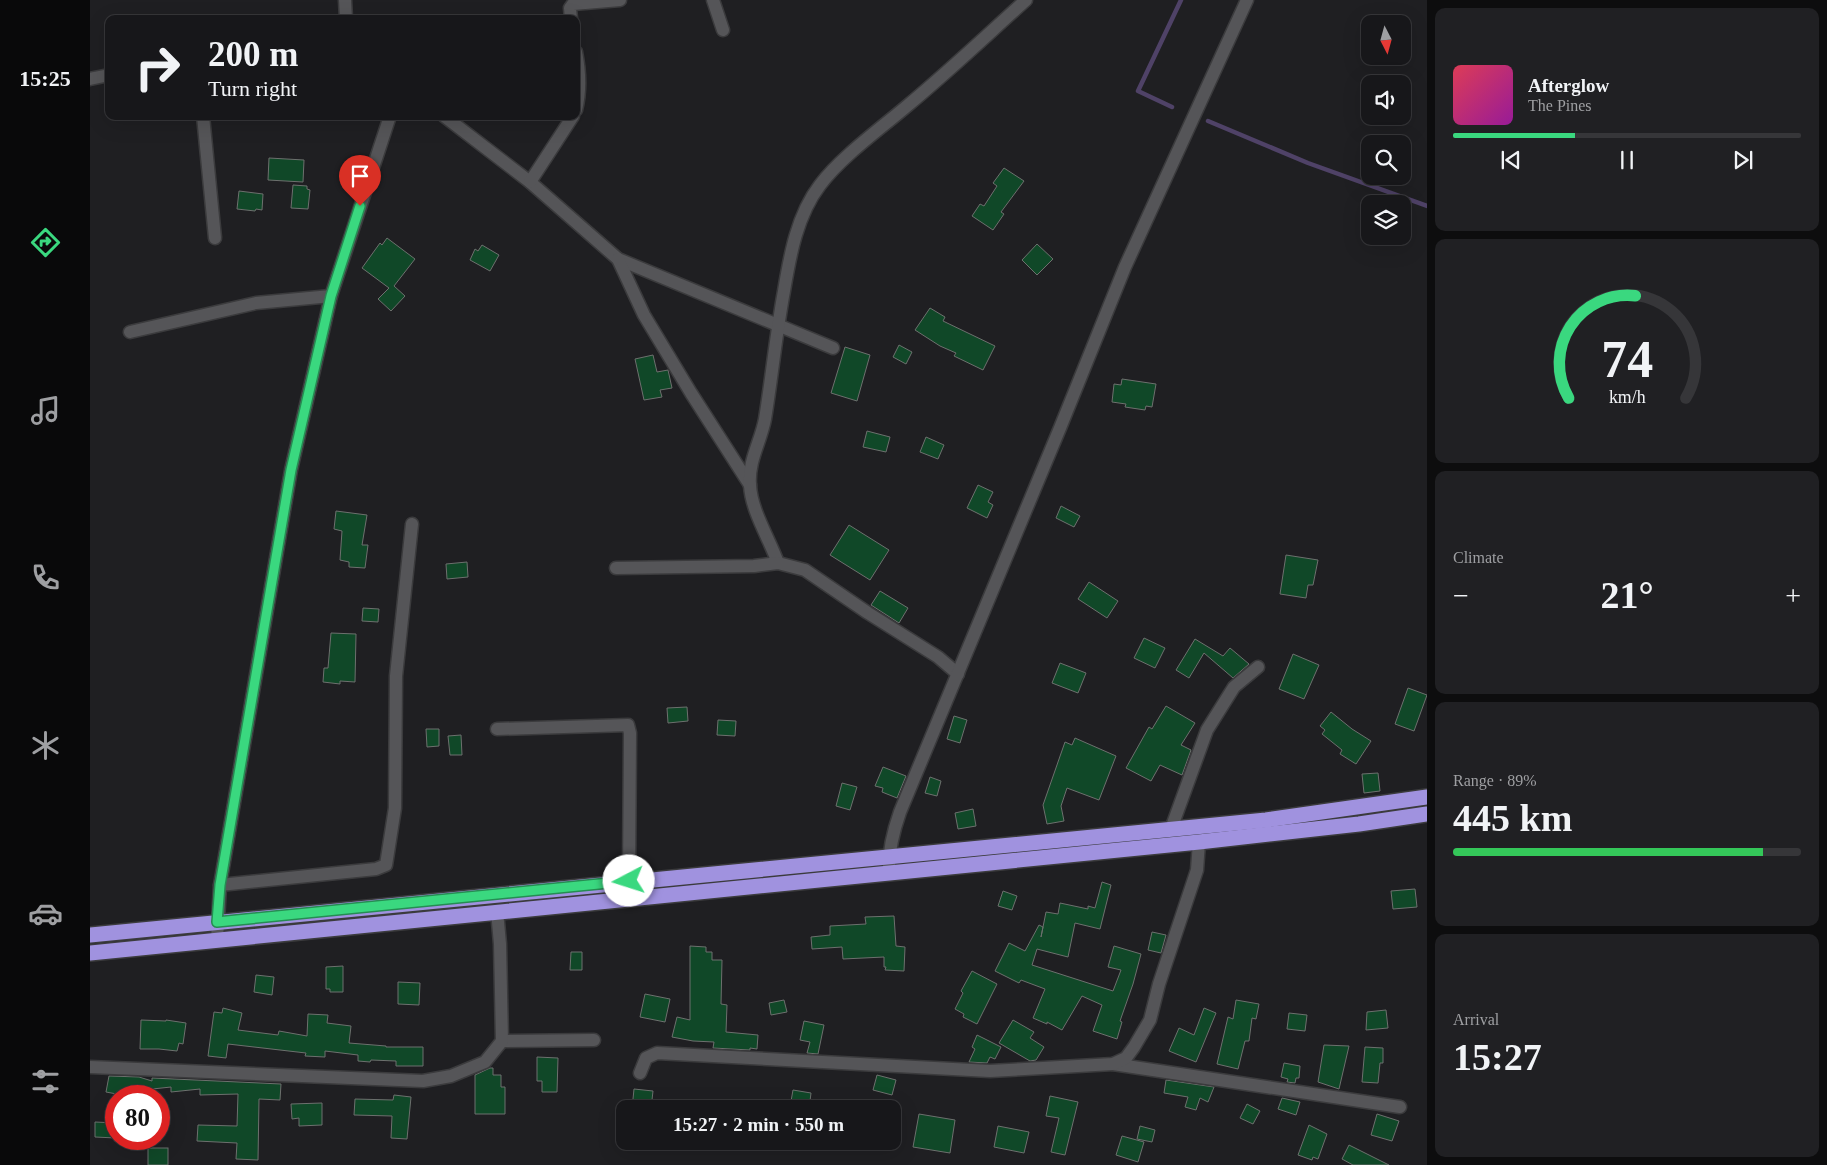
<!DOCTYPE html>
<html lang="en">
<head>
<meta charset="utf-8">
<style>
  body { margin:0; font-family:"Times New Roman",serif; background:#202023; color:#f1f3f6; height:100vh; display:flex; flex-direction:column; font-size:19px; white-space:nowrap }
  * { box-sizing:border-box; margin:0 }
  p { font-size:16px; color:#9e9fa2 }
  .icon { flex:none; width:28px; height:28px; fill:none; stroke:currentColor; stroke-width:2; stroke-linecap:round; stroke-linejoin:round }
  .map { position:relative; flex:1; overflow:hidden }
  .sheet { display:flex; flex-direction:column; gap:8px; padding:8px; background:#0d0d0e; width:400px }
  .sheet>* { flex:none }
  .top-card { position:absolute; left:15px; top:15px; width:475px; height:105px; border-radius:10px; box-shadow:0 5px 20px #0002,0 0 0 1px #363639; background:#17171a; color:#f1f3f6; overflow:hidden }
  .needle { width:32px; rotate:174deg }
  .fabs { position:absolute; left:1271px; top:15px; display:grid; gap:10px }
  .fabs a { display:grid; place-items:center; width:50px; height:50px; border-radius:10px; background:#17171a; box-shadow:0 5px 20px #0002,0 0 0 1px #363639; font-size:25px }
  .speed { position:absolute; left:15px; top:1085px; display:flex; gap:10px; font-size:25px; font-weight:700; text-align:center }
  .speed>* { display:grid; place-content:center; width:65px; height:65px; border-radius:50%; background:#17171a; box-shadow:0 5px 20px #0002,0 0 0 1px #363639; line-height:1 }
  .speed .limit { border:8px solid #d22; background:#fff; color:#111 }
  .pin { position:absolute; display:grid; place-items:center; width:42px; height:42px; color:#fff; margin:-51px -21px; border-radius:50% 50% 50% 0; rotate:-45deg; box-shadow:0 0 5px #0007 }
  .pin .icon { rotate:45deg }
  .me { position:absolute; width:55px; margin:-28px; rotate:265deg; stroke-linejoin:round; filter:drop-shadow(0 0 4px #0008) }
  .turn { display:flex; align-items:center; gap:18px; height:105px; padding:0 20px; font-size:22px }
  .turn .icon { width:65px; height:65px; stroke-width:2.5 }
  .turn b { display:block; font-size:35px; line-height:42px }
  .big { font-size:38px; font-weight:700; line-height:1.1 }
  .sheet .tile { flex:1; display:flex; flex-direction:column; justify-content:center; gap:8px; min-width:0; padding:0 18px; border-radius:10px; background:#202023 }
  .sheet .dial { align-items:center; gap:0 }
  .dial svg { height:130px; overflow:visible; fill:none; stroke:#363639; stroke-width:7; stroke-linecap:round; text-anchor:middle }
  .dial text { fill:#f1f3f6; stroke:none }
  .song { display:flex; align-items:center; gap:15px }
  .cover { width:60px; height:60px; border-radius:8px; background:linear-gradient(135deg,hsl(350 70% 55%),hsl(300 70% 35%)) }
  .played { height:5px; border-radius:2px; background:linear-gradient(90deg,#3ad87f 35%,#363639 35%) }
  .keys { display:flex; justify-content:space-around; direction:ltr }
  .heat { display:flex; justify-content:space-between; align-items:center; font-size:28px; direction:ltr }
  .charge { height:8px; border-radius:4px; background:linear-gradient(90deg,#34c759 89%,#363639 0) }
  .trip { position:absolute; left:526px; top:1100px; width:285px; height:50px; border-radius:10px; background:#17171a; box-shadow:0 5px 20px #0002,0 0 0 1px #363639; font-weight:700; line-height:50px; text-align:center }
  main { display:flex; flex:1; min-height:0 }
  .tab-bar { display:flex; flex-direction:column; width:90px; justify-content:space-around; align-items:center; background:#09090a; color:#9e9fa2 }
  .tab-bar .icon { width:35px; height:35px }
  .tab-bar .current { color:#3ad87f }
  .tab-bar b { font-size:22px; color:#f1f3f6 }
  .map>svg:first-child { display:block }
  .lines { fill:none; stroke-linecap:round; stroke-linejoin:round }
  .stream { stroke:#4f4267; stroke-width:4.5 }
  .building { fill:#104828; stroke:#6d706e }
  .street-casing { stroke:#3b3b3d; stroke-width:15 }
  .highway-casing { stroke:#3b3b3d; stroke-width:18 }
  .street { stroke:#555558; stroke-width:12 }
  .highway { stroke:#a092df; stroke-width:15 }
  .route-casing { stroke:#268c53; stroke-width:12 }
  .route { stroke:#3ad87f; stroke-width:9 }
</style>
</head>
<body>
<main>
<nav class="tab-bar">
<b>15:25</b>
<svg class="icon current" aria-label="directions" viewBox="0 0 24 24"><path d="M12 3l9 9-9 9-9-9zM9 14v-3h6M13 9l2 2-2 2"/></svg>
<svg class="icon" aria-label="music" viewBox="0 0 24 24"><path d="M9 18V5l10-2v13"/><circle cx="6" cy="18" r="3"/><circle cx="16" cy="16" r="3"/></svg>
<svg class="icon" aria-label="phone" viewBox="0 0 24 24"><path d="M5 4h4l2 5-3 2q2 4 5 5l2-3 5 2v4C11 20 4 13 5 4z"/></svg>
<svg class="icon" aria-label="climate" viewBox="0 0 24 24"><path d="M12 3v18M4 7l16 10M4 17L20 7"/></svg>
<svg class="icon" aria-label="car" viewBox="0 0 24 24"><path d="M5 17H2v-5l4-1 3-4h7l3 4 3 1v5h-3M9 17h6M6 11h13"/><circle cx="7" cy="17" r="2"/><circle cx="17" cy="17" r="2"/></svg>
<svg class="icon" aria-label="filters" viewBox="0 0 24 24"><path d="M4 7h16M4 17h16"/><circle cx="9" cy="7" r="2"/><circle cx="15" cy="17" r="2"/></svg>
</nav>
<div class="map">
<svg width="1337" height="1165" viewBox="0 0 1337 1165">
  <rect width="100%" height="100%" fill="#1f1f22"/>
  <g class="lines">
    <g class="stream">
      <polyline points="1082,107 1048,91 1091,0"/>
      <polyline points="1118,121 1218,163 1337,206"/>
    </g>
  </g>
  <g class="building">
    <polygon points="179,158 214,160 213,182 178,180"/>
    <polygon points="914,168 934,181 911,212 914,214 903,230 882,216 890,204 894,206 907,186 903,183"/>
    <polygon points="203,185 217,186 217,189 220,190 218,209 201,208"/>
    <polygon points="149,191 173,194 172,210 166,209 165,211 147,209"/>
    <polygon points="297,238 325,259 304,286 315,296 301,311 288,299 299,288 272,268 290,243 292,245"/>
    <polygon points="947,244 963,259 947,275 932,260"/>
    <polygon points="392,245 409,255 400,271 380,260 385,249 388,251"/>
    <polygon points="840,308 855,317 853,321 905,346 893,370 864,356 866,353 850,346 825,330"/>
    <polygon points="809,345 822,352 816,364 803,357"/>
    <polygon points="755,347 780,355 767,401 741,393"/>
    <polygon points="563,355 567,372 578,370 582,388 570,390 572,397 554,400 545,359"/>
    <polygon points="1032,379 1066,384 1062,407 1056,406 1055,410 1035,407 1036,404 1022,402 1024,384 1031,385"/>
    <polygon points="777,431 800,437 796,452 773,447"/>
    <polygon points="836,437 854,445 848,459 830,452"/>
    <polygon points="888,485 903,492 898,502 903,505 897,518 877,508"/>
    <polygon points="971,506 990,516 984,527 966,518"/>
    <polygon points="246,511 277,515 272,545 278,545 275,568 259,567 259,562 250,560 252,531 244,529"/>
    <polygon points="759,525 799,550 780,580 740,555"/>
    <polygon points="1196,555 1228,560 1223,585 1218,585 1216,598 1190,594"/>
    <polygon points="377,562 378,577 357,579 356,564"/>
    <polygon points="999,582 1028,601 1017,618 988,599"/>
    <polygon points="790,591 818,608 809,623 781,605"/>
    <polygon points="273,608 289,609 288,622 272,621"/>
    <polygon points="241,633 266,634 265,682 250,681 250,684 233,682 234,668 238,668"/>
    <polygon points="1054,638 1075,648 1065,668 1044,658"/>
    <polygon points="1105,639 1133,656 1140,648 1159,664 1143,678 1114,653 1099,678 1086,670"/>
    <polygon points="1203,654 1229,665 1214,699 1189,689"/>
    <polygon points="970,663 996,673 988,693 962,683"/>
    <polygon points="1318,688 1337,695 1324,731 1305,724"/>
    <polygon points="1076,706 1105,723 1091,745 1101,750 1092,775 1070,765 1061,781 1036,768 1059,727 1062,729"/>
    <polygon points="597,707 598,721 578,723 577,708"/>
    <polygon points="1241,712 1262,729 1281,741 1266,764 1250,754 1252,750 1232,734 1235,730 1230,726"/>
    <polygon points="864,716 877,720 870,743 857,739"/>
    <polygon points="628,720 646,721 645,736 627,735"/>
    <polygon points="336,729 349,729 349,746 337,747"/>
    <polygon points="371,735 372,755 360,755 358,736"/>
    <polygon points="985,738 1026,756 1009,800 977,788 971,806 974,821 957,824 953,805 975,742 982,745"/>
    <polygon points="793,767 816,776 807,798 792,792 793,788 785,786"/>
    <polygon points="1288,773 1290,791 1274,793 1272,774"/>
    <polygon points="840,777 851,781 847,796 835,793"/>
    <polygon points="752,783 767,787 760,810 746,806"/>
    <polygon points="883,809 886,826 868,829 865,813"/>
    <polygon points="1012,882 1021,885 1010,929 985,923 978,957 947,949 942,965 1023,991 1031,970 1018,967 1024,946 1051,954 1043,984 1030,1021 1032,1022 1027,1039 1003,1031 1012,1005 992,996 972,1030 957,1022 957,1024 943,1018 955,989 931,980 929,983 905,971 919,943 935,951 949,925 953,927 951,937 956,912 968,914 970,903 998,909 998,906 1005,908"/>
    <polygon points="1325,889 1327,907 1303,909 1301,891"/>
    <polygon points="913,891 927,896 922,910 908,906"/>
    <polygon points="804,916 806,946 815,947 814,971 795,970 796,967 794,967 794,957 753,959 752,947 722,949 721,937 740,935 740,926 776,924 775,917"/>
    <polygon points="1062,932 1076,935 1071,953 1058,950"/>
    <polygon points="600,946 616,947 616,952 622,952 622,960 632,960 631,1004 637,1005 636,1032 668,1035 667,1049 660,1048 660,1050 623,1048 624,1042 603,1041 582,1037 587,1017 600,1020"/>
    <polygon points="481,952 492,952 492,970 480,970"/>
    <polygon points="253,966 253,992 240,992 240,989 236,989 236,967"/>
    <polygon points="882,971 907,984 887,1024 873,1017 874,1014 865,1009 873,993 871,991"/>
    <polygon points="166,975 184,977 182,995 164,992"/>
    <polygon points="308,982 330,983 329,1005 308,1004"/>
    <polygon points="555,994 580,999 575,1022 550,1017"/>
    <polygon points="694,1000 697,1012 681,1015 679,1003"/>
    <polygon points="1146,1000 1169,1004 1166,1019 1162,1018 1159,1041 1155,1041 1148,1069 1127,1064 1138,1017 1143,1019"/>
    <polygon points="133,1008 152,1013 148,1030 188,1035 189,1031 217,1036 218,1014 238,1015 237,1023 261,1026 259,1043 296,1046 296,1047 333,1047 333,1066 306,1066 306,1061 281,1060 280,1062 268,1061 268,1055 235,1051 235,1057 215,1056 216,1053 138,1044 136,1058 118,1056 124,1012 132,1013"/>
    <polygon points="1114,1008 1126,1013 1106,1062 1079,1051 1089,1028 1104,1035"/>
    <polygon points="1296,1010 1298,1028 1276,1030 1277,1012"/>
    <polygon points="1199,1013 1217,1015 1215,1031 1197,1029"/>
    <polygon points="51,1020 76,1021 76,1020 96,1023 93,1044 89,1043 87,1051 69,1049 50,1049"/>
    <polygon points="923,1020 944,1032 940,1038 954,1047 946,1060 940,1061 909,1043"/>
    <polygon points="714,1021 734,1025 728,1054 717,1053 720,1042 710,1040"/>
    <polygon points="887,1035 911,1047 905,1059 900,1057 897,1063 879,1062 885,1049 882,1047"/>
    <polygon points="1234,1045 1259,1046 1249,1089 1228,1082"/>
    <polygon points="1275,1047 1293,1048 1293,1063 1290,1063 1288,1083 1272,1082"/>
    <polygon points="447,1057 468,1058 467,1092 452,1092 452,1081 447,1081"/>
    <polygon points="1194,1063 1210,1066 1209,1078 1206,1078 1205,1083 1197,1082 1198,1079 1191,1077"/>
    <polygon points="400,1068 403,1068 403,1075 411,1075 411,1087 415,1087 415,1114 385,1114 385,1075"/>
    <polygon points="787,1075 806,1080 802,1095 783,1090"/>
    <polygon points="19,1076 49,1077 62,1081 62,1078 191,1084 190,1100 169,1099 168,1160 146,1159 147,1143 107,1141 108,1125 147,1126 148,1094 110,1095 110,1089 81,1092 81,1087 53,1090 51,1096 32,1092 32,1095 16,1092"/>
    <polygon points="1076,1080 1124,1087 1118,1102 1110,1098 1106,1110 1095,1107 1098,1097 1074,1093"/>
    <polygon points="544,1089 563,1091 561,1109 542,1109"/>
    <polygon points="703,1090 721,1093 719,1109 700,1107"/>
    <polygon points="304,1095 321,1097 317,1139 301,1138 302,1116 264,1115 265,1099 303,1100"/>
    <polygon points="960,1096 988,1102 975,1155 961,1152 969,1118 956,1116"/>
    <polygon points="1192,1098 1210,1102 1206,1115 1188,1109"/>
    <polygon points="232,1103 232,1125 209,1126 209,1118 202,1119 201,1104"/>
    <polygon points="1157,1104 1170,1111 1163,1124 1150,1118"/>
    <polygon points="829,1114 865,1120 860,1153 823,1147"/>
    <polygon points="1287,1114 1309,1121 1302,1141 1281,1135"/>
    <polygon points="5,1122 26,1123 26,1138 5,1137"/>
    <polygon points="1219,1125 1237,1134 1228,1159 1223,1157 1222,1160 1208,1155"/>
    <polygon points="908,1126 939,1132 934,1153 904,1147"/>
    <polygon points="1050,1126 1065,1130 1062,1142 1047,1139"/>
    <polygon points="1032,1136 1054,1142 1048,1162 1026,1155"/>
    <polygon points="1259,1145 1299,1165 1263,1165 1252,1159"/>
    <rect x="58" y="1148" width="20" height="17"/>
  </g>
  <g class="lines">
    <g class="street-casing">
      <g id="street">
        <polyline points="255,0 256,19"/>
        <polyline points="623,0 633,30"/>
        <polyline points="481,19 480,8 483,4 530,0"/>
        <path d="M486,52C490,72 491,90 486,110"/>
        <polyline points="0,79 19,75"/>
        <polyline points="113,116 125,238"/>
        <polyline points="354,116 440,182 528,259 743,348"/>
        <polyline points="440,182 483,116"/>
        <polyline points="528,259 554,315 601,393 660,485"/>
        <polyline points="40,332 166,303 241,296"/>
        <path d="M688,563C679,538 661,510 660,485C658,461 671,441 675,419C682,376 686,334 694,291C700,255 707,215 730,185C751,157 790,129 817,106C858,72 896,36 936,0"/>
        <polyline points="526,568 664,566 688,563 715,570 778,613 848,657 868,674"/>
        <polyline points="407,729 538,725 540,733 539,881"/>
        <polyline points="1081,829 1117,730 1144,687 1168,667"/>
        <path d="M799,873C798,851 803,832 810,812L970,428L1035,267L1157,0"/>
        <polyline points="130,885 286,869 296,865 305,808 306,676 322,524"/>
        <polyline points="127,940 130,885 201,470 241,296 300,116"/>
        <polyline points="412,1041 504,1040"/>
        <polyline points="1023,1064 1310,1107"/>
        <polyline points="0,1067 333,1081 361,1076 395,1062 412,1041 410,944 407,911"/>
        <polyline points="550,1073 556,1058 567,1053 900,1071 1023,1064 1036,1058 1044,1047 1060,1020 1069,984 1107,870 1109,842"/>
      </g>
    </g>
    <g class="highway-casing">
      <g id="highway">
        <polyline points="0,935 1176,820 1337,797"/>
        <polyline points="0,953 1109,842 1269,824 1337,814"/>
      </g>
    </g>
    <use href="#street" class="street"/>
    <use href="#highway" class="highway"/>
  </g>
  <g class="lines">
    <g class="route-casing">
      <polyline id="route" points="270,206 241,296 201,470 130,885 127,922 539,881"/>
    </g>
    <use href="#route" class="route"/>
  </g>
</svg>
<div class="fabs">
<a><svg class="needle" viewBox="-14 -14 28 28"><path d="M0-13l5 13h-10z" fill="#e53935"/><path d="M0 13l5-13h-10z" fill="#9e9fa2"/></svg></a>
<a><svg class="icon" aria-label="sound" viewBox="0 0 24 24"><path d="M4 9h4l5-4v14l-5-4H4zM17 9q2 3 0 6"/></svg></a>
<a><svg class="icon" aria-label="search" viewBox="0 0 24 24"><circle cx="10" cy="10" r="6"/><path d="M15 15l6 6"/></svg></a>
<a><svg class="icon" aria-label="layers" viewBox="0 0 24 24"><path d="M12 4l9 5-9 5-9-5zM3 14l9 5 9-5"/></svg></a>
</div>
<div class="speed"><div class="limit">80</div></div>
<div class="pin" style="left:270px;top:206px;background:#d93025"><svg class="icon" aria-label="arrive" viewBox="0 0 24 24"><path d="M6 21V4h12l-3 4 3 4H6"/></svg></div>
<svg class="me" style="left:539px;top:881px" viewBox="-20 -20 40 40"><circle r="19" fill="#fff"/><path d="M0-13L10 11 0 6-10 11z" fill="#3ad87f"/></svg>
<div class="trip">15:27 · 2 min · 550 m</div>
<div class="top-card">
<div class="turn"><svg class="icon" aria-label="right" viewBox="0 0 24 24"><path d="M7 20v-9h11M14 6l5 5-5 5"/></svg><div><b>200 m</b>Turn right</div></div>
</div>
</div>
<section class="sheet">
<div class="tile">
<div class="song"><i class="cover"></i><div><b>Afterglow</b><p>The Pines</p></div></div>
<div class="played"></div>
<div class="keys"><svg class="icon" aria-label="previous" viewBox="0 0 24 24"><path d="M18 5L8 12l10 7zM5 5v14"/></svg><svg class="icon" aria-label="pause" viewBox="0 0 24 24"><path d="M8 5v14M16 5v14"/></svg><svg class="icon" aria-label="next" viewBox="0 0 24 24"><path d="M6 5l10 7-10 7zM19 5v14"/></svg></div>
</div>
<div class="tile dial"><svg viewBox="0 0 100 80">
<path d="M14 69A42 42 0 1 1 86 69"/>
<path d="M14 69A42 42 0 0 1 55 6" stroke="#3ad87f"/>
<text x="50" y="56" font-size="32" font-weight="700">74</text>
<text x="50" y="72" font-size="11">km/h</text>
</svg></div>
<div class="tile"><p>Climate</p>
<div class="heat"><a>−</a><b class="big">21°</b><a>+</a></div>
</div>
<div class="tile"><p>Range · 89%</p><b class="big">445 km</b><div class="charge"></div></div>
<div class="tile"><p>Arrival</p><b class="big">15:27</b></div>
</section>
</main>
</body>
</html>
